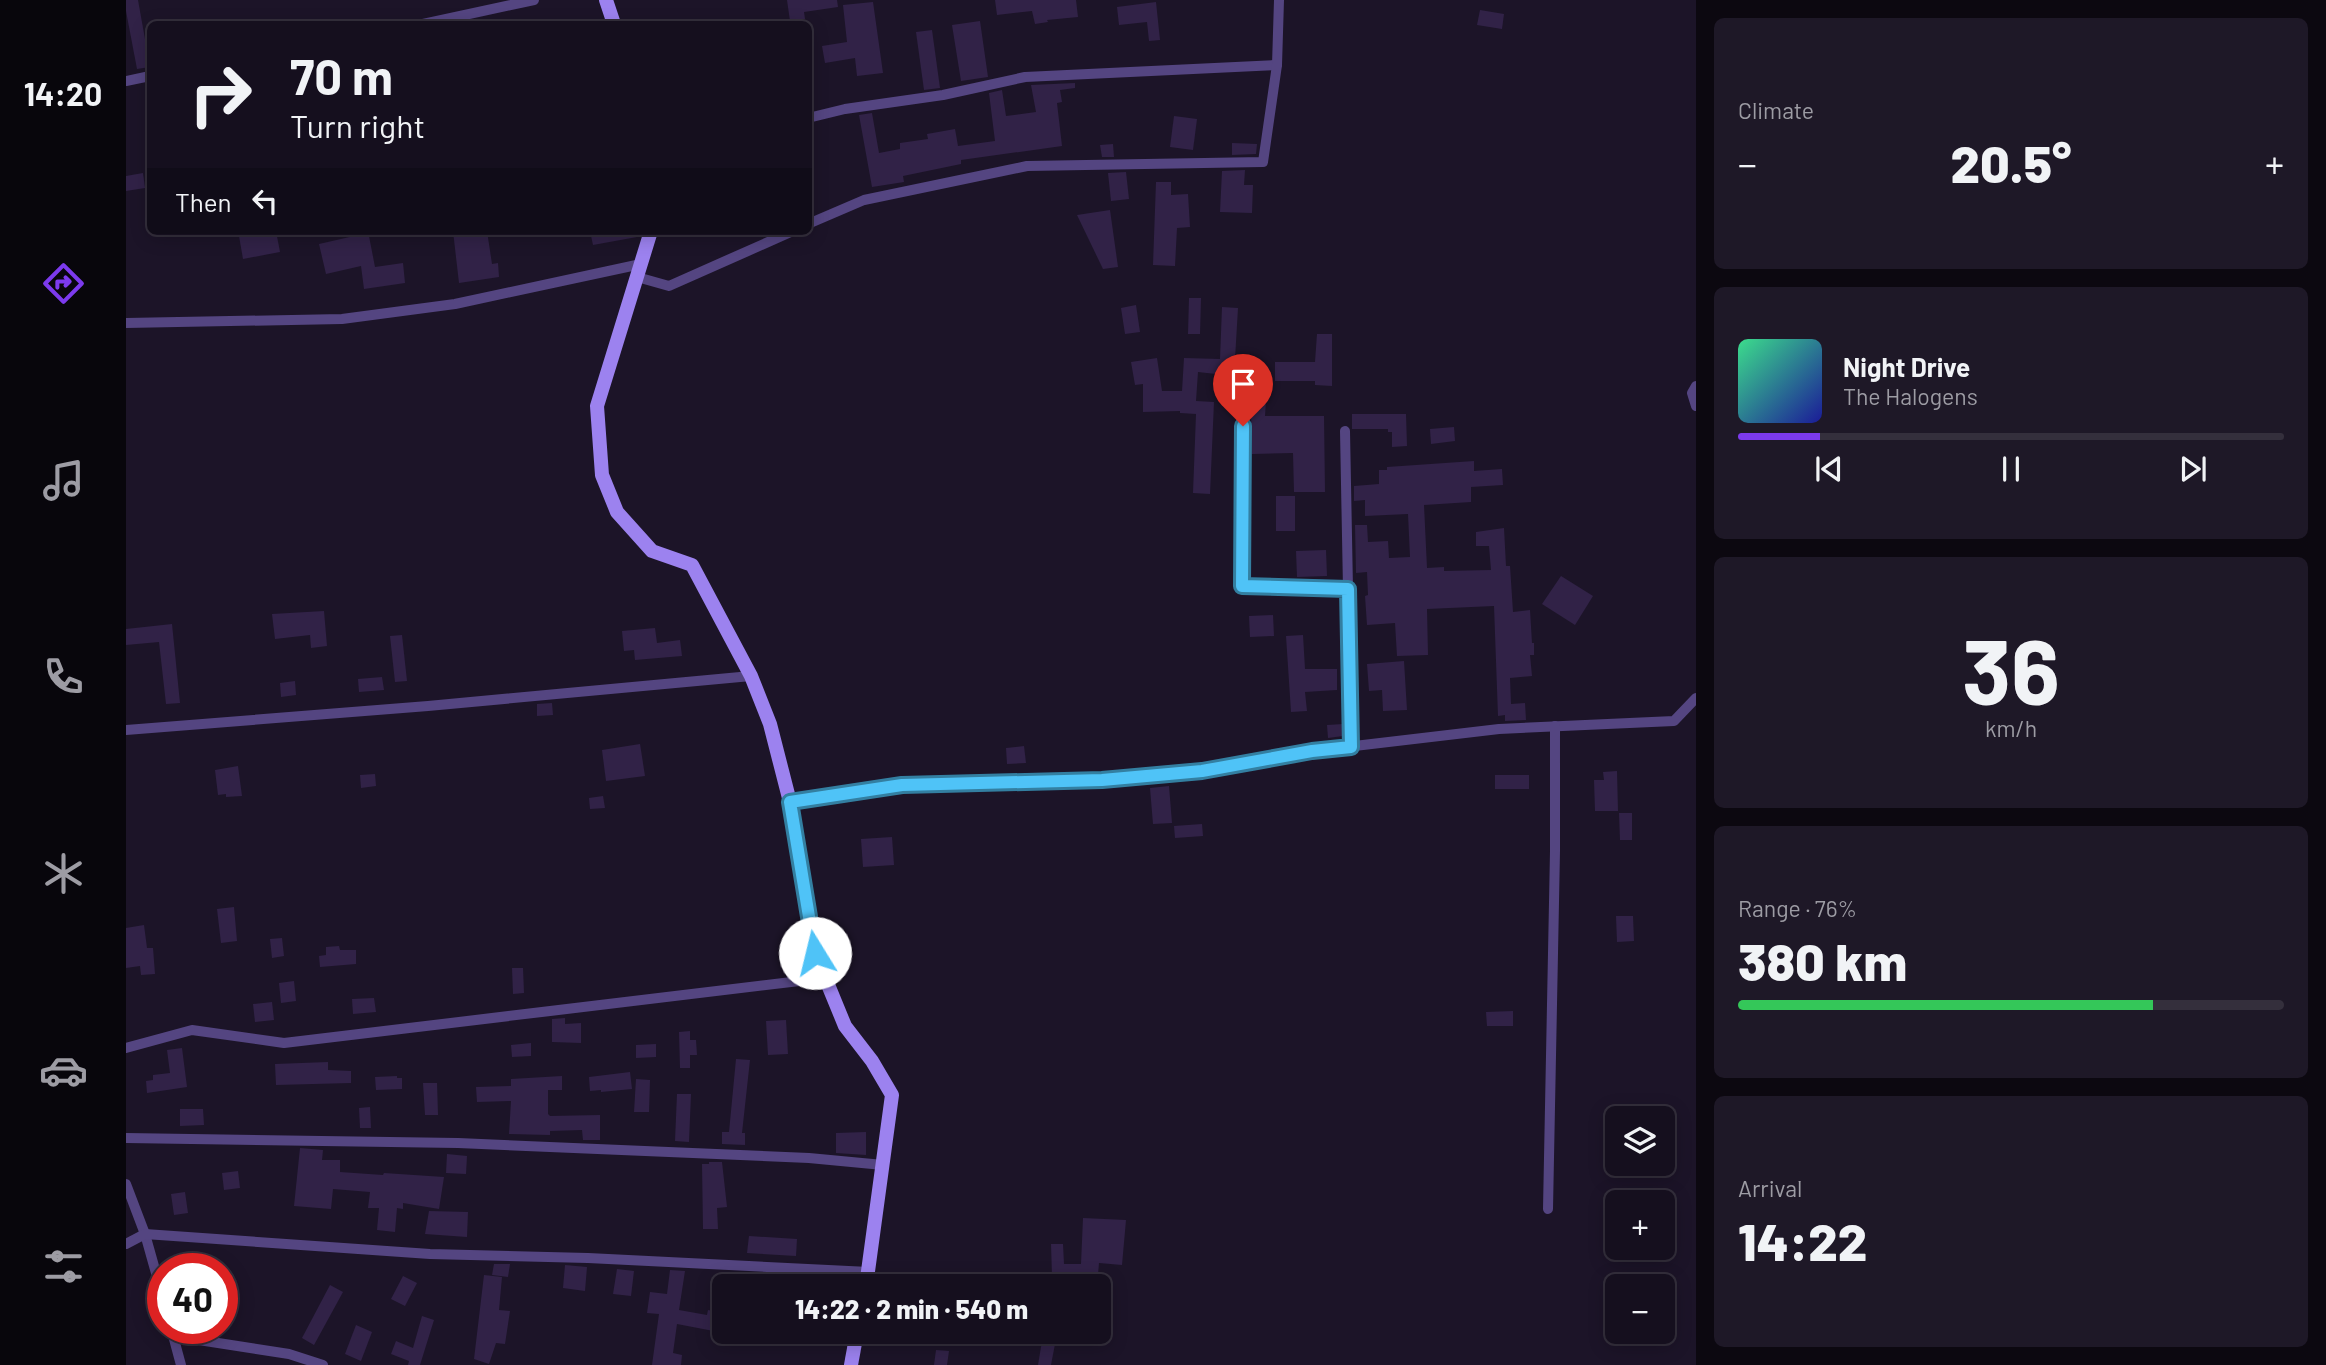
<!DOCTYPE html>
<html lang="en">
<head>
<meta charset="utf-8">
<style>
  body { margin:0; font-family:Barlow,sans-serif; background:#1e1827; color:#f1f3f6; height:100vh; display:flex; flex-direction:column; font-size:26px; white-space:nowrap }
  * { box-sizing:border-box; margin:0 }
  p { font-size:23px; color:#9d9ca4 }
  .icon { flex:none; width:38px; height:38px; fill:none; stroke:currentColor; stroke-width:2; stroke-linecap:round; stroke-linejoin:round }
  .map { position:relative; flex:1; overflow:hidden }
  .drawer { display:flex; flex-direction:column; gap:18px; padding:18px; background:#0c0810; width:630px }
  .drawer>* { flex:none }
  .banner { position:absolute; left:21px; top:21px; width:665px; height:214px; border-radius:10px; box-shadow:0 4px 18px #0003,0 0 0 2px #342f3c; background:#150f1e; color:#f1f3f6; overflow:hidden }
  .buttons { position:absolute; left:1479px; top:1106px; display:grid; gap:14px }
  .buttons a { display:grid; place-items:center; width:70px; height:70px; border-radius:10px; background:#150f1e; box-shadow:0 4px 18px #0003,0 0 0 2px #342f3c; font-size:35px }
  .speed { position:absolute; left:21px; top:1253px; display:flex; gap:14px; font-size:35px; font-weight:700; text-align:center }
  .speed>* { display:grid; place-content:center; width:91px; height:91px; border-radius:50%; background:#150f1e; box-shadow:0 4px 18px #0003,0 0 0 2px #342f3c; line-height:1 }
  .speed .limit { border:10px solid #d22; background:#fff; color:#111 }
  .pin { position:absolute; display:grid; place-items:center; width:60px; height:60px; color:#fff; margin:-72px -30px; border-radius:50% 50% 50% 0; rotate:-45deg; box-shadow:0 0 7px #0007 }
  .pin .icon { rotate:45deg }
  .me { position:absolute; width:77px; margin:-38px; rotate:351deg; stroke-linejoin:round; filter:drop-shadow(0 0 5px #0008) }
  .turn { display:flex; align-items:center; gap:24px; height:147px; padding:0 28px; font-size:32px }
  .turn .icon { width:91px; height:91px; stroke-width:2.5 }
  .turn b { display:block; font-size:49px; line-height:60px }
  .then { display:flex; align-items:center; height:66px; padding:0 28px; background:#0003; gap:14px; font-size:26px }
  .big { font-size:52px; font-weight:800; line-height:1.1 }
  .drawer .card { flex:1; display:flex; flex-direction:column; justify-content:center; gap:10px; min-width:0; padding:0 24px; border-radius:10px; background:#1e1827 }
  .drawer .dial { align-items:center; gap:0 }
  .dial b { font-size:91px; line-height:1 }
  .song { display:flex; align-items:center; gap:21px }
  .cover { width:84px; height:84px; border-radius:10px; background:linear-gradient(135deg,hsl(150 70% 55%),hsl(240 70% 35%)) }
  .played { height:7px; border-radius:4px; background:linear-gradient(90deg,#7c3aed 15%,#342f3c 15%) }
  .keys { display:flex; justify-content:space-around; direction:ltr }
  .heat { display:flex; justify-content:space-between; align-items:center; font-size:38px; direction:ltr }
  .charge { height:10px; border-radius:5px; background:linear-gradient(90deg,#34c759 76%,#342f3c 0) }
  .trip { position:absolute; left:586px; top:1274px; width:399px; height:70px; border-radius:10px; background:#150f1e; box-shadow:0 4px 18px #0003,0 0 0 2px #342f3c; font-weight:800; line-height:70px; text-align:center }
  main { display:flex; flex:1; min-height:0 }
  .dock { display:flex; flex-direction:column; width:126px; justify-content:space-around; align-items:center; background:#08060c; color:#9d9ca4 }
  .dock .icon { width:49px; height:49px }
  .dock .selected { color:#7c3aed }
  .dock b { font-size:32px; color:#f1f3f6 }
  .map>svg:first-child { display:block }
  .building { fill:#312247 }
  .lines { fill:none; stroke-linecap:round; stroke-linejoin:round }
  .street { stroke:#544581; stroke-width:10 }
  .secondary { stroke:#9c82ef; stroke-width:14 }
  .route-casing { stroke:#337fa1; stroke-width:18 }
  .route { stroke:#4fc3f7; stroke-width:12 }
</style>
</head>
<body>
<main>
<nav class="dock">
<b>14:20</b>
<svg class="icon selected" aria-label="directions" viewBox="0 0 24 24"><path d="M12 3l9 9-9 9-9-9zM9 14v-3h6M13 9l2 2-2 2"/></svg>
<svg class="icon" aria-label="music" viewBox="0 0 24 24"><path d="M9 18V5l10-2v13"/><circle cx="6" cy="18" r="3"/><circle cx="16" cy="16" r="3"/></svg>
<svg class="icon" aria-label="phone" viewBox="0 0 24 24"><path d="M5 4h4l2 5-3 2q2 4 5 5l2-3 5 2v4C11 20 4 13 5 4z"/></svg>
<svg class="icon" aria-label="climate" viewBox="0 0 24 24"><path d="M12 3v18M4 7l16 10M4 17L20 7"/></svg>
<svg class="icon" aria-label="car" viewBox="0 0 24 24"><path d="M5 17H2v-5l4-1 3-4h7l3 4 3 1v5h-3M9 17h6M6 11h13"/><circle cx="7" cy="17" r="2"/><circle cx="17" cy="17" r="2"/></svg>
<svg class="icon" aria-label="filters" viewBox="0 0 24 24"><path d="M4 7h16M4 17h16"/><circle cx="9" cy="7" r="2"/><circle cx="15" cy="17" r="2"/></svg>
</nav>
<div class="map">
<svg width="1570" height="1365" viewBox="0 0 1570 1365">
  <rect width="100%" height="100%" fill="#1c1428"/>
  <g class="building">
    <polygon points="0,0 12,0 24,67 11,69 0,11"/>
    <polygon points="661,0 711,0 712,7 678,12 679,19 664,21"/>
    <polygon points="869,0 950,0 952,17 921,20 922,22 909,24 906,11 871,15"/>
    <polygon points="747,2 757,73 731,76 729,58 699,63 696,46 721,42 717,5"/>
    <polygon points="1030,2 1034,40 1023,41 1021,22 993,25 991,7"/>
    <polygon points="1354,10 1378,14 1376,29 1351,25"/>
    <polygon points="854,21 862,77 835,81 826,25"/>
    <polygon points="806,30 814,88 798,90 790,32"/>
    <polygon points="949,83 949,88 934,90 936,102 931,103 936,146 835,160 835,164 777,176 778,182 746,187 733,115 746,113 753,153 774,149 774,143 802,139 801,134 829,129 832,146 869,141 863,93 876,90 880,116 910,112 905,85"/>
    <polygon points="1048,116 1071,119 1067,150 1044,147"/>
    <polygon points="1106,143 1131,144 1130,154 1106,155"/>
    <polygon points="987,144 988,157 976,157 974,145"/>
    <polygon points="1119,170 1118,185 1127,185 1126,213 1094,212 1096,171"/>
    <polygon points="1000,172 1003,199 985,201 982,173"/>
    <polygon points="17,173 19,188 0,191 0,176"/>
    <polygon points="1030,182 1045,182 1045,195 1062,194 1064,227 1051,228 1049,266 1027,265"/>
    <polygon points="984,210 992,267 977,269 951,215"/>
    <polygon points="139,231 150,231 154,252 117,259 113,236"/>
    <polygon points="227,231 242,231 249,267 277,263 279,283 238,289 235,266 200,274 193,244 228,236"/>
    <polygon points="327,231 361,231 366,264 372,263 373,277 333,283"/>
    <polygon points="464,231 511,231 511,237 467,245"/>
    <polygon points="1063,298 1075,298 1074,334 1062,334"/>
    <polygon points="1010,305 1014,332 999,334 995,308"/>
    <polygon points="1096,307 1112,308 1108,376 1072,372 1070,401 1088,402 1084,494 1067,493 1070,414 1054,413 1054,411 1017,412 1017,384 1009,385 1005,362 1031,358 1036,391 1056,391 1058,358 1094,359"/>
    <polygon points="1191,334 1206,334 1206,386 1189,385 1189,381 1149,381 1149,362 1189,362"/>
    <polygon points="1109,388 1125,389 1124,400 1140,401 1139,416 1198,416 1199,492 1168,492 1167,453 1126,454 1125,412 1107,411"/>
    <polygon points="1226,414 1280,414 1281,446 1266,447 1266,432 1262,432 1262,429 1226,429"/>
    <polygon points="1328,427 1329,441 1305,444 1304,429"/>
    <polygon points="1348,461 1348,471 1376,469 1377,485 1345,487 1345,502 1298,505 1301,568 1318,567 1318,571 1365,570 1363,546 1350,546 1350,532 1378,528 1380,566 1384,566 1387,612 1404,610 1406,643 1408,643 1408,655 1404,655 1406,676 1384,678 1385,704 1399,703 1400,720 1379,721 1379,715 1372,716 1368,606 1301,609 1302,655 1271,656 1269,623 1241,625 1239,596 1242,595 1241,572 1230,573 1229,525 1241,525 1242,542 1262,541 1263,558 1284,557 1282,514 1239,516 1239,500 1228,501 1228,486 1253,484 1253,470 1261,470 1261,467"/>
    <rect x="1150" y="496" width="19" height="35"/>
    <polygon points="1200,550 1201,576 1171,577 1170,551"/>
    <polygon points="1435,576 1467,596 1449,625 1416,604"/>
    <polygon points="198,611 201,646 185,648 184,635 149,639 146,614"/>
    <polygon points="1147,615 1148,636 1124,637 1123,616"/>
    <polygon points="46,624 54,703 40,704 33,642 0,645 0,629"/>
    <polygon points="529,628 531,643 554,640 556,656 509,660 508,650 498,651 496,631"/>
    <polygon points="276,635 281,681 269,682 264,636"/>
    <polygon points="1177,635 1179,669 1211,669 1211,690 1179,692 1181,711 1165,712 1160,636"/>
    <polygon points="1278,661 1281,710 1257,711 1256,690 1243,691 1241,664"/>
    <polygon points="256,677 258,690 233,692 232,679"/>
    <polygon points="169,681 170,695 155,697 154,683"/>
    <polygon points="426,703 427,715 411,716 411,704"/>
    <polygon points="1217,724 1217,736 1202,738 1201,725"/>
    <polygon points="514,744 519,776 480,781 476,750"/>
    <polygon points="898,746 900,763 881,764 880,748"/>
    <polygon points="112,766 116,796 100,797 100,794 92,795 89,770"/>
    <polygon points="1491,771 1492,811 1469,811 1468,780 1478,780 1477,772"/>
    <polygon points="249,774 250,786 235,788 234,775"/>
    <rect x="1369" y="775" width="34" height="14"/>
    <polygon points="1043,786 1046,823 1027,824 1024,788"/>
    <polygon points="477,796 479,808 464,809 463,798"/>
    <polygon points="1493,813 1506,813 1506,840 1494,840"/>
    <polygon points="1076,824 1077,836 1049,838 1048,826"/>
    <polygon points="766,837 768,865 737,867 735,839"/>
    <polygon points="108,907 111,941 95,943 91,909"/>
    <polygon points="1490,916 1507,916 1508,941 1491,942"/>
    <polygon points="18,925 21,948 27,948 29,974 15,975 14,966 0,968 0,928"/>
    <polygon points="156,938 158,956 146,958 144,939"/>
    <polygon points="213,946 214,950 230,950 230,964 194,967 193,956 200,955 200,947"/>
    <polygon points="386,968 397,968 398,993 387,994"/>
    <polygon points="168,981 170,1001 155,1003 153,983"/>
    <polygon points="248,998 250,1012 227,1014 226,999"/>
    <polygon points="146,1002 148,1020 129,1022 127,1004"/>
    <polygon points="1387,1011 1387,1026 1361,1026 1360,1012"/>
    <polygon points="439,1018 439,1024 455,1023 455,1043 426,1042 426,1019"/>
    <polygon points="660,1020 662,1054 642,1055 640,1021"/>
    <polygon points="564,1031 564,1040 570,1040 571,1055 564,1055 564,1068 554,1068 553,1032"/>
    <polygon points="405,1043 405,1056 386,1057 385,1045"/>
    <polygon points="530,1044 530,1057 510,1058 510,1045"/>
    <polygon points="56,1048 61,1087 21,1093 20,1081 27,1080 27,1075 44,1073 41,1050"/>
    <polygon points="610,1059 624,1060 616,1133 619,1133 619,1145 596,1144 596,1132 603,1132"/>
    <polygon points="202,1062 202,1070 225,1071 225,1083 150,1085 149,1064"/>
    <polygon points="504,1072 506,1089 475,1092 475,1090 464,1091 463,1077"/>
    <polygon points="271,1076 271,1078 276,1078 276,1089 250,1090 249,1077"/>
    <polygon points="436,1076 436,1090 422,1090 422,1114 424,1116 474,1115 474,1140 457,1140 456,1130 424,1131 424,1135 383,1134 385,1101 351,1102 350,1087 385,1086 385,1079"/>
    <polygon points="510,1079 524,1080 523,1112 508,1112"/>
    <polygon points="297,1083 311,1083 312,1115 299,1115"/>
    <polygon points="551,1094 565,1094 563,1142 549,1141"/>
    <polygon points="244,1107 245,1128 234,1128 233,1108"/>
    <polygon points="54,1109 77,1109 78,1125 54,1126"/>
    <polygon points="740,1132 740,1155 710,1153 710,1133"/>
    <polygon points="174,1148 197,1150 196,1160 214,1160 214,1172 257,1175 258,1173 318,1177 313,1209 277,1203 277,1209 271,1208 269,1232 251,1230 253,1208 242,1208 244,1192 207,1189 205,1209 168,1206"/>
    <polygon points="321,1154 341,1156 340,1174 320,1173"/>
    <polygon points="583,1162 596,1162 601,1207 591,1208 592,1229 577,1229 576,1164 583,1164"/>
    <polygon points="112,1171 114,1188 98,1190 96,1173"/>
    <polygon points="59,1192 62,1213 48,1215 45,1194"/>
    <polygon points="303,1211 342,1212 341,1237 299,1234"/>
    <polygon points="957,1218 1000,1220 996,1265 973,1263 972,1275 926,1276 925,1244 937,1244 938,1264 955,1264"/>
    <polygon points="623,1236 671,1239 670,1256 621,1253"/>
    <polygon points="368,1264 384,1264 382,1277 366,1275"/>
    <polygon points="439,1265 461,1267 459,1291 437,1288"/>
    <polygon points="491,1269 508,1271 505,1296 487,1294"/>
    <polygon points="544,1270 559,1271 553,1310 581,1315 582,1310 598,1313 598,1333 551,1324 547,1353 556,1355 555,1365 526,1365 533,1314 521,1313 524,1292 541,1294"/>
    <polygon points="358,1275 376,1277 373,1310 384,1311 379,1344 370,1343 363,1364 348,1359"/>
    <polygon points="277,1276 291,1283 279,1306 265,1299"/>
    <polygon points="204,1285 217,1292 188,1345 176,1338"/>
    <polygon points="296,1316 308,1320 294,1365 282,1365 283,1361 265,1354 270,1341 287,1348"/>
    <polygon points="230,1325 246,1332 235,1361 219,1354"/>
    <polygon points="916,1341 929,1344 925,1365 912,1365"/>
    <polygon points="810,1350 823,1351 821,1365 808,1365"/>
  </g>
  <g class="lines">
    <g class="street">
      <polyline points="297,24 408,0"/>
      <polyline points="0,81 24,76"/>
      <polyline points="682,118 719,109 817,95 899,77 1151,65"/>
      <polyline points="682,224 738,200 901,166 1137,162 1151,65 1153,0"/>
      <polyline points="511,277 543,286 667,231"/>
      <polyline points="0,323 216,319 329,304 515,264"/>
      <polyline points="1570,386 1566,393 1570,406"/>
      <polyline points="1117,426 1117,586 1222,589"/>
      <polyline points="1219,431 1225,747"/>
      <polyline points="0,730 302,706 625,676"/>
      <polyline points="664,802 776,785 976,780 1076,771 1186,751 1373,729 1548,721 1570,698"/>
      <polyline points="0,1048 66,1030 158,1043 699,978"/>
      <polyline points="0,1138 332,1143 683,1158 757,1165"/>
      <polyline points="0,1184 19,1234 37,1298"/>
      <polyline points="1422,1209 1429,851 1429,726"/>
      <polyline points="0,1244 19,1234 304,1254 462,1258 743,1272"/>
      <polyline points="45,1328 55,1365"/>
      <polyline points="47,1336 163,1354 197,1365"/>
    </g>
    <g class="secondary">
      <polyline points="480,0 488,24"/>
      <polyline points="525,231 471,406 476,475 491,512 526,551 566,565 625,676 644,724 664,802 689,953 719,1026 746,1061 766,1095 740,1286"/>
      <polyline points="725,1365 731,1332"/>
    </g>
  </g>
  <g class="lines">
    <g class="route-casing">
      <polyline id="route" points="689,953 664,802 776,785 976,780 1076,771 1186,751 1225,747 1222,589 1116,586 1117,426"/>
    </g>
    <use href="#route" class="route"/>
  </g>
</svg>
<div class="buttons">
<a><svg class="icon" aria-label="layers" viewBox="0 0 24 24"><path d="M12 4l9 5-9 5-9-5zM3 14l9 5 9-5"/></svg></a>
<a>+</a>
<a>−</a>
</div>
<div class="speed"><div class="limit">40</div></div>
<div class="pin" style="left:1117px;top:426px;background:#d93025"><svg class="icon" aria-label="arrive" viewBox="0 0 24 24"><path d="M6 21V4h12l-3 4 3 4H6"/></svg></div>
<svg class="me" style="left:689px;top:953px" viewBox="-20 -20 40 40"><circle r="19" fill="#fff"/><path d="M0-13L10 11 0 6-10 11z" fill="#4fc3f7"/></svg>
<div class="trip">14:22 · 2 min · 540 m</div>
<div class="banner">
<div class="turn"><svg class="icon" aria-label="right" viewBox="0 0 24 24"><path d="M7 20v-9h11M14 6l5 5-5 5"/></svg><div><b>70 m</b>Turn right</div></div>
<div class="then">Then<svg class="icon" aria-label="left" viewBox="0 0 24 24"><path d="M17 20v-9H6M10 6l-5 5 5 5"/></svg></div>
</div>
</div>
<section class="drawer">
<div class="card"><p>Climate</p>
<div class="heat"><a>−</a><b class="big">20.5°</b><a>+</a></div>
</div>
<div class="card">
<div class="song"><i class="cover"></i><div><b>Night Drive</b><p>The Halogens</p></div></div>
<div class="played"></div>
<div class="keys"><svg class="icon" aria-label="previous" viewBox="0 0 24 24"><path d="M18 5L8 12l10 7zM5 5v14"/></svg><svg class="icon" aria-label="pause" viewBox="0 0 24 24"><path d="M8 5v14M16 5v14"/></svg><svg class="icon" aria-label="next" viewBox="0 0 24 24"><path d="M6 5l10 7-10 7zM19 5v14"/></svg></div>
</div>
<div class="card dial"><b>36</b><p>km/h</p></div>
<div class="card"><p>Range · 76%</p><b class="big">380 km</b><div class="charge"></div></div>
<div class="card"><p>Arrival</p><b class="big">14:22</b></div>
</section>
</main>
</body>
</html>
